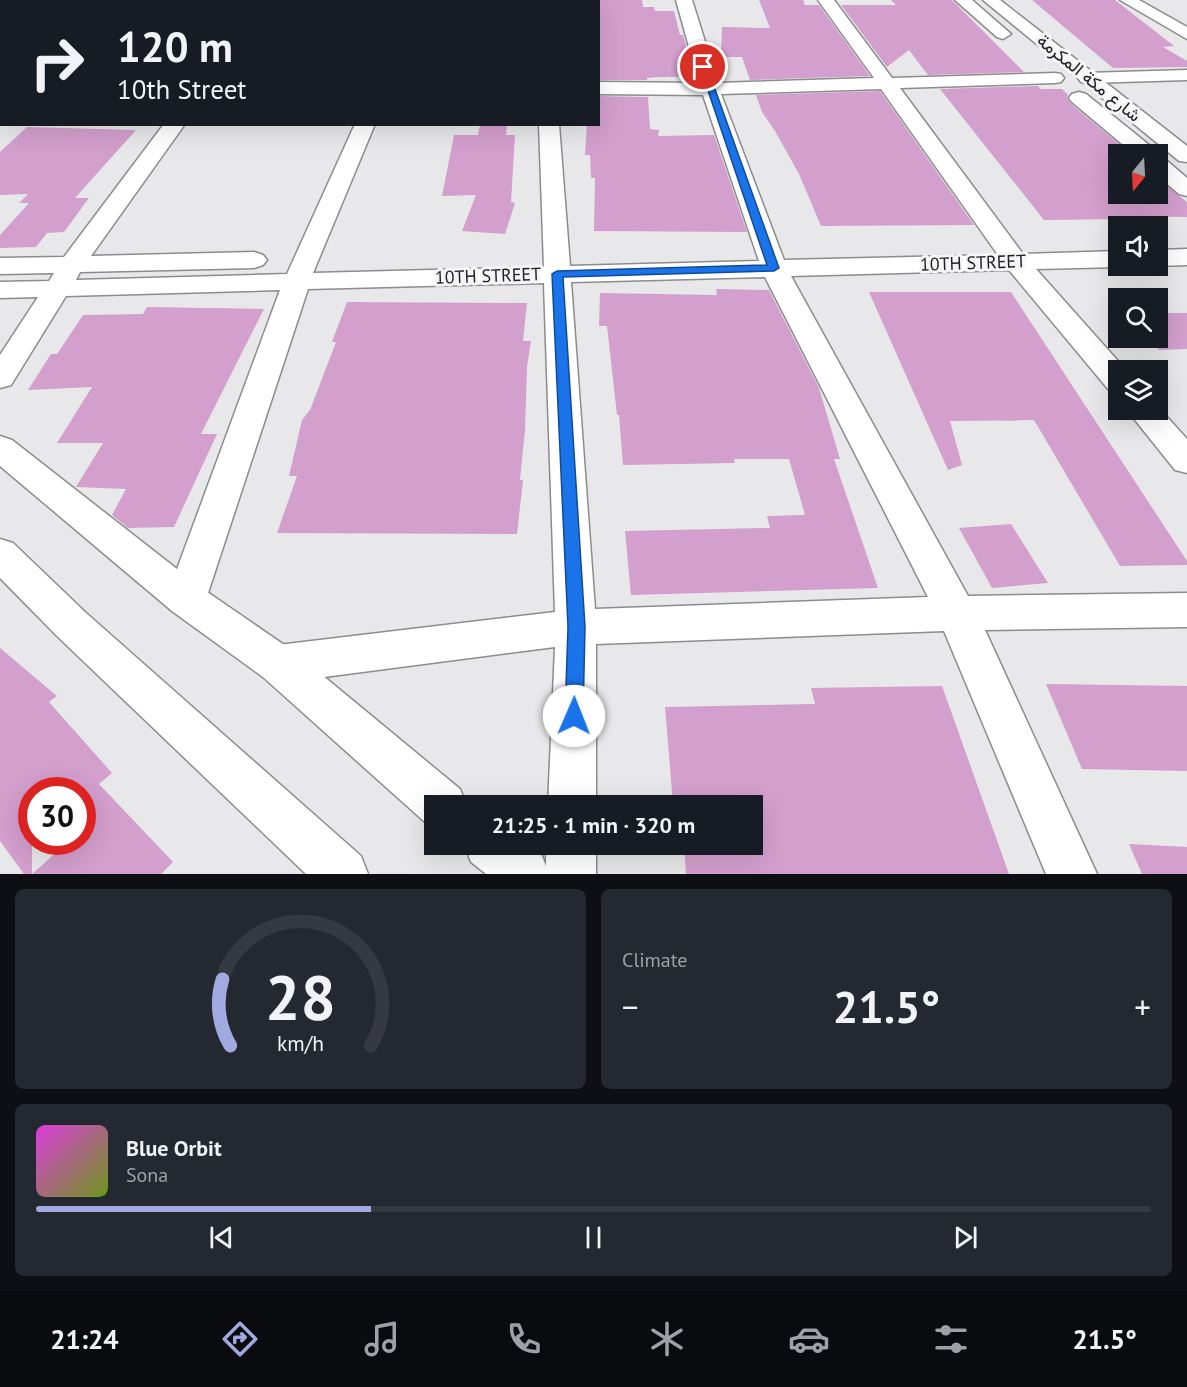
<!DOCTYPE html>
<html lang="en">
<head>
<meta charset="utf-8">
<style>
  body { margin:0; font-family:"PT Sans",Vazirmatn,sans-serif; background:#242831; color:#f1f3f6; height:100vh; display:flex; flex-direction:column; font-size:22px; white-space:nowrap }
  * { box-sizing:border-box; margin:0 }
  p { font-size:20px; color:#9ea1a6 }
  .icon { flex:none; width:33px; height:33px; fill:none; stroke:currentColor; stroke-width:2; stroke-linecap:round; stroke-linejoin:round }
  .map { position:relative; height:874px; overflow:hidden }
  .side { display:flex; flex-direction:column; gap:15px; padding:15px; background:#0d0f14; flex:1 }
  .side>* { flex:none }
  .top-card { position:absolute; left:0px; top:0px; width:600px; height:126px; box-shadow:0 6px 24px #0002; background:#171b24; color:#f1f3f6; overflow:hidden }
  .needle { width:39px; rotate:198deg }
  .fabs { position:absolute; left:1108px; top:144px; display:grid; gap:12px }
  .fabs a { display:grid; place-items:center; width:60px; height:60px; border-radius:0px; background:#171b24; box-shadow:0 6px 24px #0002; font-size:30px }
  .speed { position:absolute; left:18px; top:777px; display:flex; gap:12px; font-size:30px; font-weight:700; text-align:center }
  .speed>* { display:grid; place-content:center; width:78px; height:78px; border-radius:50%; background:#171b24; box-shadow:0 6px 24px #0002; line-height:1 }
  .speed .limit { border:9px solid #d22; background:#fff; color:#111 }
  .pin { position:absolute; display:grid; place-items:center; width:51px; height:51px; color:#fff; margin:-26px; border:3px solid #fff; border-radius:50%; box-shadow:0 2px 6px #0007 }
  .me { position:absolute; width:66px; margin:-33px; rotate:1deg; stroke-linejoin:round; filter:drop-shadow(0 0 4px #0008) }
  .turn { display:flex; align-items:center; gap:21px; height:126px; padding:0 18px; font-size:27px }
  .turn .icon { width:78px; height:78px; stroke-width:2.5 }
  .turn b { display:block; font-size:42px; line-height:51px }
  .big { font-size:45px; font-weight:800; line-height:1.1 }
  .side .tile { flex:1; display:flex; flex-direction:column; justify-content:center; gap:9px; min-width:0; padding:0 21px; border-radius:9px; background:#242831 }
  .side .dial { align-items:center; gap:0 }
  .dial svg { height:156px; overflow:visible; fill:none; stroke:#363941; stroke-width:7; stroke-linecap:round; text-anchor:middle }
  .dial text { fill:#f1f3f6; stroke:none }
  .song { display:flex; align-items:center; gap:18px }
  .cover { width:72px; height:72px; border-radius:9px; background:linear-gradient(135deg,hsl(300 70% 55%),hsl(80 70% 35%)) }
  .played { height:6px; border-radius:3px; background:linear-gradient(90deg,#a0aae0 30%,#363941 30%) }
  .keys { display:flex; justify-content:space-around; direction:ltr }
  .heat { display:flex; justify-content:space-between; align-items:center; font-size:33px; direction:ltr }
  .side .tiles { flex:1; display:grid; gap:15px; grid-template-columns:1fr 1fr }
  .tile:last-child { grid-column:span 2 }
  .trip { position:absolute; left:424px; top:795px; width:339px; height:60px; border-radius:0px; background:#171b24; box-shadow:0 6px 24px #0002; font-weight:800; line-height:60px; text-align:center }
  .tab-bar { display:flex; height:96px; justify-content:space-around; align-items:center; background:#090b0e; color:#9ea1a6 }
  .tab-bar .icon { width:42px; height:42px }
  .tab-bar .current { color:#a0aae0 }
  .tab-bar b { font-size:27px; color:#f1f3f6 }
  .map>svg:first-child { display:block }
  .building { fill:#d39fcd; fill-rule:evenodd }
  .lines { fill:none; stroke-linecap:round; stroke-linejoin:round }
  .street-casing { stroke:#8c8c8e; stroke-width:3 }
  .secondary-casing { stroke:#8c8c8e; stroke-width:3 }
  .street { fill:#fff; fill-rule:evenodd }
  .secondary { fill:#fff; fill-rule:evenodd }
  .route { fill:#1a73e8; stroke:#114b97; stroke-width:1.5 }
  .labels { text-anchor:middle; stroke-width:6; stroke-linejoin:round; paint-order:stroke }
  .far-street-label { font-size:18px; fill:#212122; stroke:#f5f5f8 }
</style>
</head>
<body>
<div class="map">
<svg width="1187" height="874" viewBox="0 0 1187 874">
  <rect width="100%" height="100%" fill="#e8e8ea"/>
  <g class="building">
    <polygon points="598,0 642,0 643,7 654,7 655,11 674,11 680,35 683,35 695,77 659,77 647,78 647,80 598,80"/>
    <polygon points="759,0 803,0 805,5 819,5 870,76 750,80 742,57 721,57 722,27 770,28"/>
    <polygon points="891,0 952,0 1024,72 928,75 909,50 887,67 841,5 896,5"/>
    <polygon points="1032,0 1115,0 1174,46 1163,47 1187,61 1187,67 1113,68"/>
    <polygon points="1038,86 1041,89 1062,89 1068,95 1067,98 1071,104 1131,154 1119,154 1119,194 1158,194 1158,179 1187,202 1187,217 1123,216 1126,219 1044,220 940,89"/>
    <polygon points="880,91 974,225 821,226 799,174 775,131 762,112 756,95"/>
    <polygon points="598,96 648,97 650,129 659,130 658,136 714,135 747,232 594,231 595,178 591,178 590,155 585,155 587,124 598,124"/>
    <polygon points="507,124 506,135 515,135 511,202 515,203 505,234 462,231 476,195 442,196 454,135 478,135 480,125"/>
    <polygon points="27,127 136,130 75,198 89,198 64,232 47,233 36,247 0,248 0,235 29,203 19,203 28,194 0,195 0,152"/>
    <polygon points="716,289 769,290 819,388 840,459 834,459 878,588 631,595 625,531 770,528 767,516 805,515 789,459 734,459 735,463 623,465 619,415 617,415 607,326 599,326 600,293 717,295"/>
    <polygon points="869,292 1011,292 1187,561 1187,565 1120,566 1034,420 950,421 962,465 948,470"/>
    <polygon points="347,302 527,303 523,341 531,341 527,367 525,430 520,480 523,480 517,534 277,533 297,476 289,476 302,420 310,410 336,342 332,342"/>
    <polygon points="147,307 264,309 201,434 217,434 174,527 128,528 112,515 126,489 76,487 103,443 57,443 92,387 28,390 51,354 57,354 83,315 143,314"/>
    <polygon points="1158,313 1187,313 1187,349 1158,350"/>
    <polygon points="1011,524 1048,583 992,588 959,528"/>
    <path d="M0,648L57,696L49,702L112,773L99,784L173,862L161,874H24L0,841ZM32,790H82V842H68L32,874Z"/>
    <polygon points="1046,684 1187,686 1187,771 1082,769"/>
    <polygon points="942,686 1009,874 686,874 684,844 753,844 753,806 680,806 680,803 673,804 665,707 815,704 811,688"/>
    <polygon points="1129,844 1187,847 1187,874 1142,874"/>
  </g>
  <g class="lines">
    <g class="street-casing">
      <g id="street">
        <polygon points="0,0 58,0 2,2 0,6"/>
        <polygon points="113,0 129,0 112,2"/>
        <polygon points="258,0 274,0 258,2"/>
        <rect x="535" y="0" width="16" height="2"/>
        <path d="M676,0H692L718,83L874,78L818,0H834L892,78L1055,73L1061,74L1064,78L1061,82L1055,83L900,88L1023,254L1119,251V266H1124L1119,267L1036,269L1126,370H1119V392L1108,389L1009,270L791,276L968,596L1187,593V627L985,630L1097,874H1046L944,631L596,644V806H548L555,647L278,683L263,677L257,664L263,651L278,645L555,612L544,283L308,289L206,599L200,611L186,616L172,611L166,599L280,290L66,296L11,385L0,388V355L38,297L0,298V282L49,281L54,273L0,274V258L64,257L164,124H185L91,256L254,252L263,255L267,260L263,265L254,268L80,272L76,280L287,274L355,124H375L313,273L544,267L539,124H559L570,266L759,261L703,95L598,94V82L699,83ZM881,89L998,255L784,260L721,94ZM765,277L928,597L595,609L571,282Z"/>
        <polygon points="1120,0 1139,0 1187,27 1187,39"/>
        <polygon points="1187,70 1187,80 1087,83 1081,82 1078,78 1081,74 1087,73"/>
        <polygon points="2,101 2,113 0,114 0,102"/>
        <polygon points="1187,249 1187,265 1158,266 1157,266 1158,250"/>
        <polygon points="1158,407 1187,439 1187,473 1175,470 1127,410 1158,410"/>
        <rect x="546" y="844" width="50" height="30"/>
      </g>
    </g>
    <g class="secondary-casing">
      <g id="secondary">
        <polygon points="955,0 972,0 1011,34 1003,39 997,37"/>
        <polygon points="983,0 1000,0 1187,146 1187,162 1179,161"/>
        <polygon points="1079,92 1086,94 1154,149 1156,154 1134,154 1072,102 1069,98 1072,94"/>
        <polygon points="1158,158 1166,160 1187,178 1187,196 1179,194 1158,176"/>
        <polygon points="0,436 12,440 200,587 293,651 460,789 467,806 435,806 435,827 426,823 263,677 172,611 0,466"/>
        <polygon points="0,539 13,543 85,612 361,856 368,874 306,874 57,636 0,578"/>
        <polygon points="464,844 528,844 542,856 549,874 486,874 471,862"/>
      </g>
    </g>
    <use href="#street" class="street"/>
    <use href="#secondary" class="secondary"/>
  </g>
  <polygon class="route" points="703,64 707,67 779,268 774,271 563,277 585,627 583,716 581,722 574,725 568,722 565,716 568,627 552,274 557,271 767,265 700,67"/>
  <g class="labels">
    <g class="far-street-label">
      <text transform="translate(1089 78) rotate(39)" y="6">شارع مكة المكرمة</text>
      <text transform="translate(973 263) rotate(-2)" y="6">10TH STREET</text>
      <text transform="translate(488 276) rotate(-2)" y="6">10TH STREET</text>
    </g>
  </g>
</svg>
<div class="fabs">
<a><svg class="needle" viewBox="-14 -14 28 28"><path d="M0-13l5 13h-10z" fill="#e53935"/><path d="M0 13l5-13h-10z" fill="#9ea1a6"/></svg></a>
<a><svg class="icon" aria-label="sound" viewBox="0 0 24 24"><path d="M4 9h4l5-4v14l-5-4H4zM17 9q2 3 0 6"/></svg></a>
<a><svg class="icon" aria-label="search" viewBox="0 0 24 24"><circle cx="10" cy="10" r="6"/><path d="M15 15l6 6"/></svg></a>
<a><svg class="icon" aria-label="layers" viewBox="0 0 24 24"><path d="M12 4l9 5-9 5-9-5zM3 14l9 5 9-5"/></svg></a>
</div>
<div class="speed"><div class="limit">30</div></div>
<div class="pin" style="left:703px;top:67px;background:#d93025"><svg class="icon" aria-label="arrive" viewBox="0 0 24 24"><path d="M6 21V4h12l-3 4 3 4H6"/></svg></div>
<svg class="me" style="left:574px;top:716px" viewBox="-20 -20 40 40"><circle r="19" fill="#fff"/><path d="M0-13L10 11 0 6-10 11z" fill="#1a73e8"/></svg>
<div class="trip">21:25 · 1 min · 320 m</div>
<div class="top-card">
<div class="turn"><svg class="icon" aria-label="right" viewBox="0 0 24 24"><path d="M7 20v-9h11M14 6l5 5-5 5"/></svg><div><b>120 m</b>10th Street</div></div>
</div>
</div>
<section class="side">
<div class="tiles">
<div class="tile dial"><svg viewBox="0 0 100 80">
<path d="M14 69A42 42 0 1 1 86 69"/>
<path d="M14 69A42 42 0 0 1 10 35" stroke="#a0aae0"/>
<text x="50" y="56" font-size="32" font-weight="700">28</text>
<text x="50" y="72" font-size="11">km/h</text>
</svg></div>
<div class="tile"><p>Climate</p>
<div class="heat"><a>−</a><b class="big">21.5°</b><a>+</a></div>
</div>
<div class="tile">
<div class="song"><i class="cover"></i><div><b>Blue Orbit</b><p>Sona</p></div></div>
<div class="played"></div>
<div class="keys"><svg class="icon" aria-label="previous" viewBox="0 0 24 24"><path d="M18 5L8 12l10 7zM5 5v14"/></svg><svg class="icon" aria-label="pause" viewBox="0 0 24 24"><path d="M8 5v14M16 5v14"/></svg><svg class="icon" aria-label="next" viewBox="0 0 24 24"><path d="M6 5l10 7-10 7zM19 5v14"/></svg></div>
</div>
</div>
</section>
<nav class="tab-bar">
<b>21:24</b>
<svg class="icon current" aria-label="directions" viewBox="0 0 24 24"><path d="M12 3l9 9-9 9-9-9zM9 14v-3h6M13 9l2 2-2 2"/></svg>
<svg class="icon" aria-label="music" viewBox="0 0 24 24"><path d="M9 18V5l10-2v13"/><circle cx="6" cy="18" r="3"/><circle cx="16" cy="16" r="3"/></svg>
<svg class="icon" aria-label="phone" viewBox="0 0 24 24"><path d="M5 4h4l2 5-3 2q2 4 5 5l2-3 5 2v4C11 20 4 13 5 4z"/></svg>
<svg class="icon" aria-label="climate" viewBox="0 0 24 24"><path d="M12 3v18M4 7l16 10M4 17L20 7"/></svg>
<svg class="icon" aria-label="car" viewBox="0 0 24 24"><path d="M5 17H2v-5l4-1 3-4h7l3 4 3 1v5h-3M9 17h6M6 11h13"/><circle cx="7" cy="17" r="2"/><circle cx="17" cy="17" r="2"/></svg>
<svg class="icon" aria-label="filters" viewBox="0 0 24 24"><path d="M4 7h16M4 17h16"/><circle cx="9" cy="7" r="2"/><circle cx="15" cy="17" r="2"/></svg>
<b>21.5°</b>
</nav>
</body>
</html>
